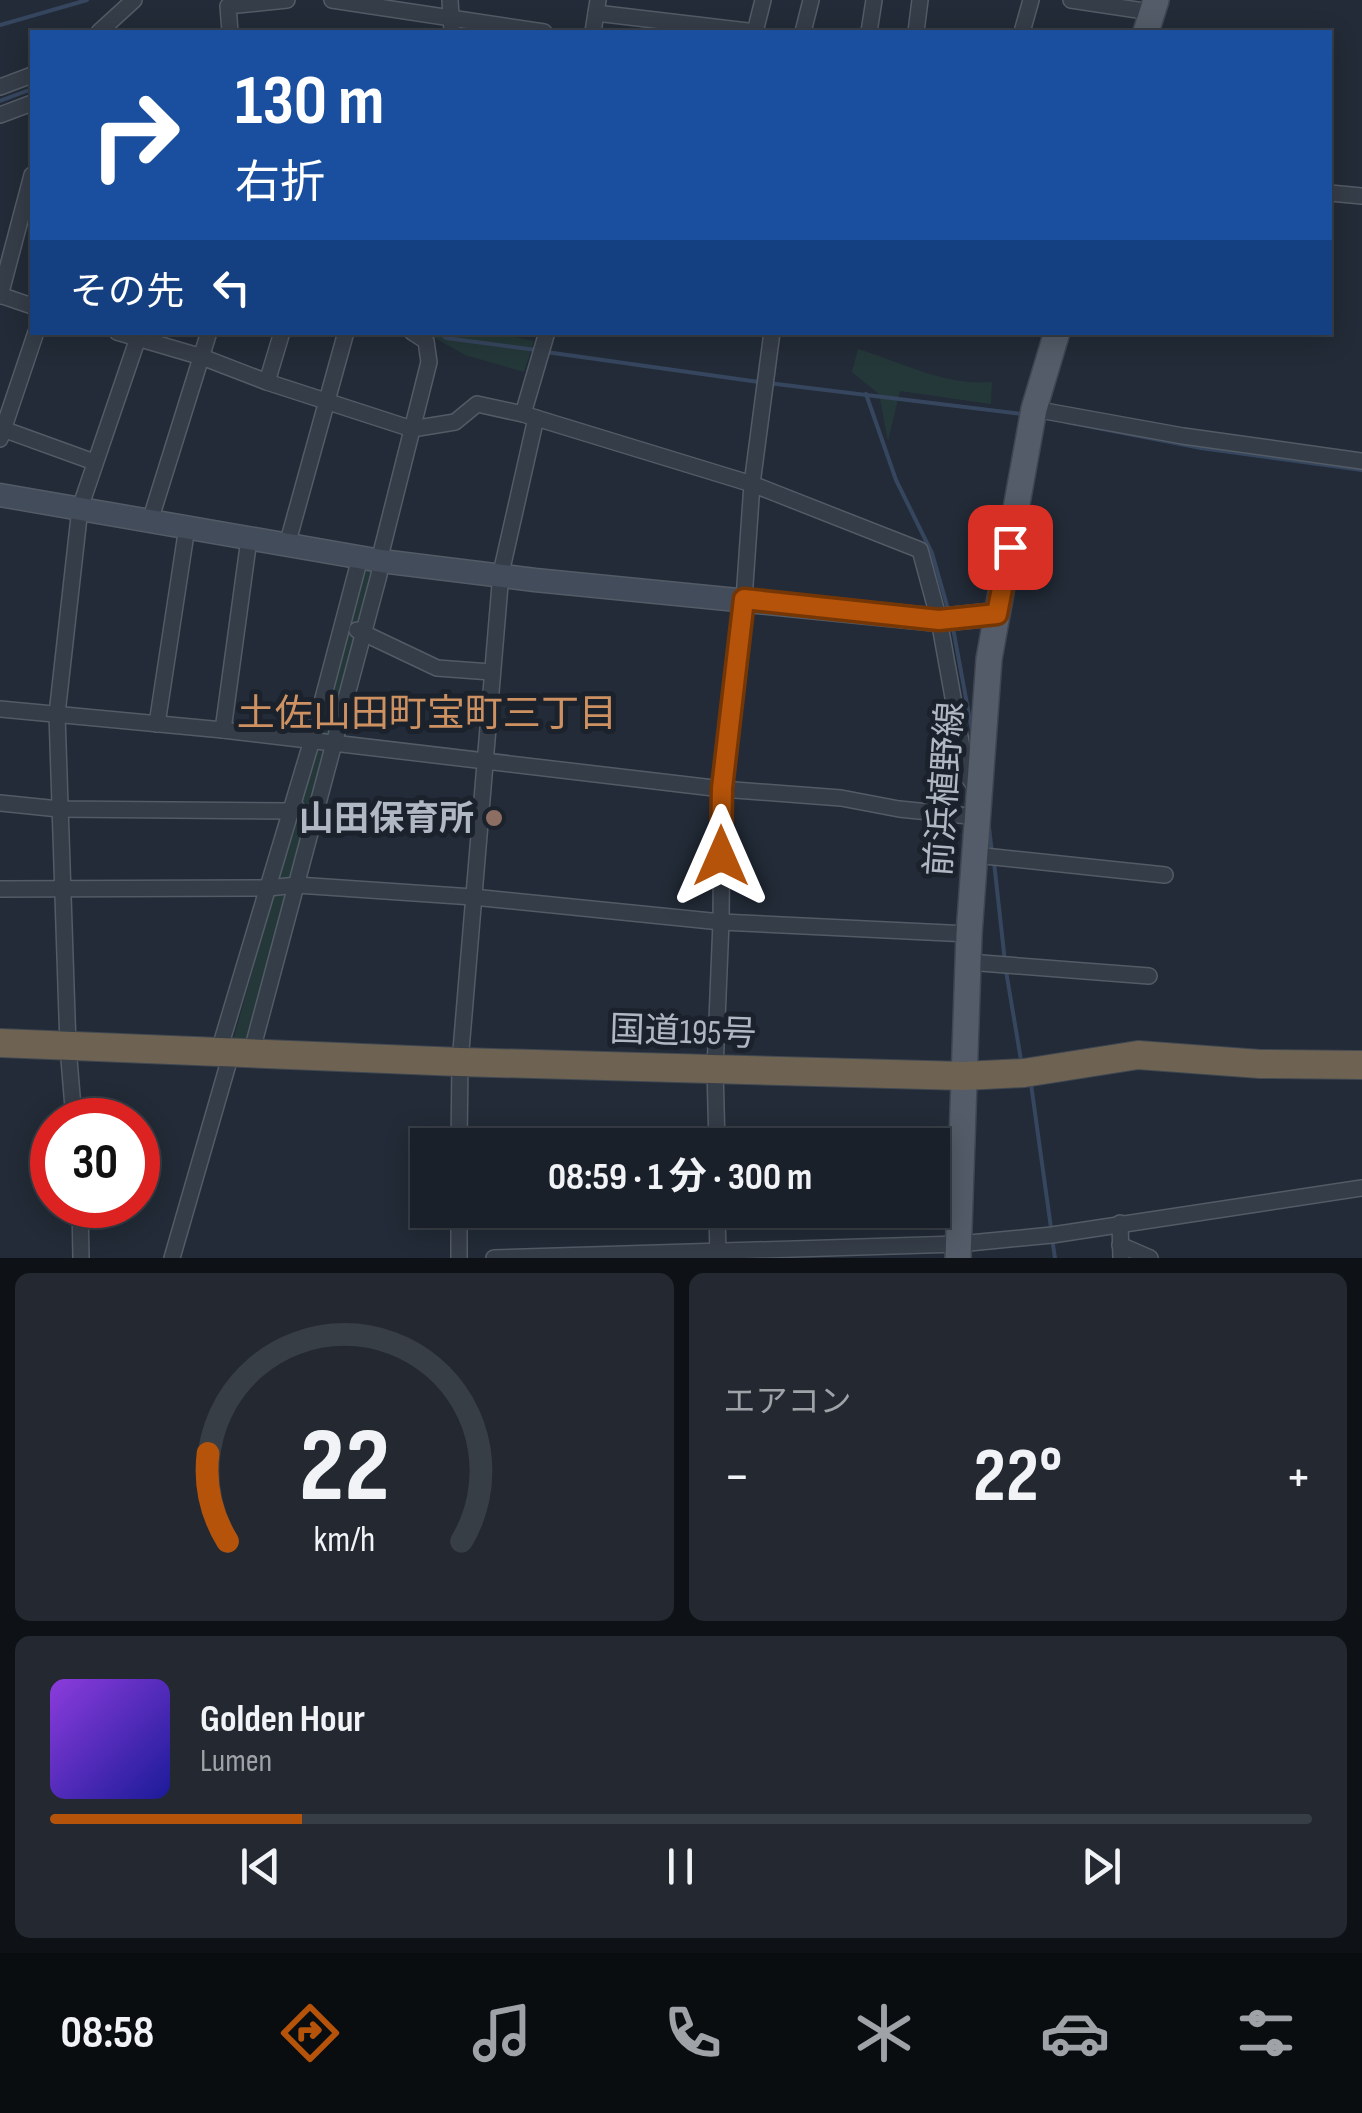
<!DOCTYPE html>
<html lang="ja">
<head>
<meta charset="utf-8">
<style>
  body { margin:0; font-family:"Sofia Sans Condensed","Noto Sans JP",sans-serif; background:#232831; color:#f1f3f6; height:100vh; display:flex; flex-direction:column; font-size:38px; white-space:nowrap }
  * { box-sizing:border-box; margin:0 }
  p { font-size:32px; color:#9fa3a8 }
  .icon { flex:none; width:55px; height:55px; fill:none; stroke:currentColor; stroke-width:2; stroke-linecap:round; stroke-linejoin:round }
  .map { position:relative; height:1258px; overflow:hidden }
  .details { display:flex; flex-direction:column; gap:15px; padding:15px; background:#0e1217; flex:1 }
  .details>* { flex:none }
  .banner { position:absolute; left:30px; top:30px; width:1302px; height:305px; border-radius:0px; box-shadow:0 5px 25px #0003,0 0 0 2px #383e46; background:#1a4fa0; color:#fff; overflow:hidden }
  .speed { position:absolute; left:30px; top:1098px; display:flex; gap:20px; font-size:50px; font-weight:700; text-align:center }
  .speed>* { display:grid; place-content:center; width:130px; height:130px; border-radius:50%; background:#1a2029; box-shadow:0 5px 25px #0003,0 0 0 2px #383e46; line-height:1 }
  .speed .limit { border:15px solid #d22; background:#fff; color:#111 }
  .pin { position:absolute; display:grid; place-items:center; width:85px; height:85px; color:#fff; margin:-42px; border-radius:20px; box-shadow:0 5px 15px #0006 }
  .me { position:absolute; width:110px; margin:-55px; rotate:0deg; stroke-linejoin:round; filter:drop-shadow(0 0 8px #0008) }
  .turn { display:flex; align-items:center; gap:35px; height:210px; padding:0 40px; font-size:45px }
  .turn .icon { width:130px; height:130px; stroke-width:2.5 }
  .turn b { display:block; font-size:70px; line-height:85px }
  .then { display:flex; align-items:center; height:95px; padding:0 40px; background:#0003; gap:20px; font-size:38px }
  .big { font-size:75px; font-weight:700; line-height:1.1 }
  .details .tile { flex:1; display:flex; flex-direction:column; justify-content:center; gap:15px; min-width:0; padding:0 35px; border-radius:15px; background:#232831 }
  .details .dial { align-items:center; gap:0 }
  .dial svg { height:260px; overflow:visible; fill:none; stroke:#383e46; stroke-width:7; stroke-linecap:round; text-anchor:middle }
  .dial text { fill:#f1f3f6; stroke:none }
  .song { display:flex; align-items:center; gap:30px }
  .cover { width:120px; height:120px; border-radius:15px; background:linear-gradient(135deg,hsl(270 70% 55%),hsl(240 70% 35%)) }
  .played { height:10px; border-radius:5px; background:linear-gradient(90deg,#b45309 20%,#383e46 20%) }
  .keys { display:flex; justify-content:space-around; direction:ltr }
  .heat { display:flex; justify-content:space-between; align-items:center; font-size:55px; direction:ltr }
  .details .tiles { flex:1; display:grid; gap:15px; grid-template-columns:1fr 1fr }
  .tile:last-child { grid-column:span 2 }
  .trip { position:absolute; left:410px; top:1128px; width:540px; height:100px; border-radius:0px; background:#1a2029; box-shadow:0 5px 25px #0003,0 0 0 2px #383e46; font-weight:700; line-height:100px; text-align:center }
  .tab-bar { display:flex; height:160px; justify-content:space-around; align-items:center; background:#0a0d10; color:#9fa3a8 }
  .tab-bar .icon { width:70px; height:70px }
  .tab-bar .on { color:#b45309 }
  .tab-bar b { font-size:45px; color:#f1f3f6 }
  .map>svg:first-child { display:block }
  .green { fill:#253839 }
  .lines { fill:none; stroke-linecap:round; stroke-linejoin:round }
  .stream { stroke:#36465e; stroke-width:4 }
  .street-casing { stroke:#535b66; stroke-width:18 }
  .secondary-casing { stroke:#535b66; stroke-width:25 }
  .primary-casing { stroke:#3f4651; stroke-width:28 }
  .highway-casing { stroke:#404852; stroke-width:30 }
  .street { stroke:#353d48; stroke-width:15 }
  .secondary { stroke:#434c5b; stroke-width:22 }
  .primary { stroke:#535c68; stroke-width:25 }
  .highway { stroke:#6e6353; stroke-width:28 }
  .route-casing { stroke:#753606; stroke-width:25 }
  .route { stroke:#b45309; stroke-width:18 }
  .education-dot { fill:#8d6e63; stroke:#1b222c; stroke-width:4 }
  .labels { text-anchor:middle; stroke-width:10; stroke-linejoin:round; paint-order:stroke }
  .street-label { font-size:35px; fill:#b0b8c4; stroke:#1b222c }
  .poi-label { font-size:35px; font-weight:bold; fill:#b0b8c4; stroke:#1b222c; text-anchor:end }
  .neighbourhood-label { font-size:38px; fill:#ce9161; stroke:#1b222c }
</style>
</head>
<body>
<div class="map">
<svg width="1362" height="1258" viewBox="0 0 1362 1258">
  <rect width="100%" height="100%" fill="#222b37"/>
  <g class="green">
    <polygon points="426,333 497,333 534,341 524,372 465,355"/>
    <path d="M858,349C904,363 944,386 992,382L991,404L900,391L888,441L879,394L852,372Z"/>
    <polygon points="364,567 375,571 245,1046 233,1041"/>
  </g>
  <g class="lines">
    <g class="stream">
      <polyline points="0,25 87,0"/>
      <polyline points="0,101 32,89"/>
      <polyline points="439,332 446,338 536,350"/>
      <polyline points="546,352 759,382"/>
      <polyline points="768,383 1022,414"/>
      <polyline points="866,394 896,480 932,553 948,609"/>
      <polyline points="1066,422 1201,448 1362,470"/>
      <polyline points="953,628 972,731"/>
      <polyline points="989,827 992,853"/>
      <polyline points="994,862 1005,962"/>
      <polyline points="1006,971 1021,1060"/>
      <polyline points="1031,1084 1051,1228"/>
      <polyline points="1052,1238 1055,1258"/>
    </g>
    <g class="street-casing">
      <g id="street">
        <polyline points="332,0 544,32"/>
        <polyline points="450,0 452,32"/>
        <polyline points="1071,0 1151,12"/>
        <polyline points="596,13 756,32"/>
        <polyline points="99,32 134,0"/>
        <polyline points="230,32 228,6 287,0"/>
        <polyline points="593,32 598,0"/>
        <polyline points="755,32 763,0"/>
        <polyline points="803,32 811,0"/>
        <polyline points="869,32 874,0"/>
        <polyline points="916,32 920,0"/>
        <polyline points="1022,32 1031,0"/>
        <polyline points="0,87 32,75"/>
        <polyline points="0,115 32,103"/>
        <polyline points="1330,193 1362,196"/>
        <polyline points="0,295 32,306"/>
        <polyline points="0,296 32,175"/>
        <polyline points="117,332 202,357 267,382 412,429 455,422 477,404 523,414 752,484 920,550 939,620 967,775 980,793"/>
        <polyline points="267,382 282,332"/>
        <polyline points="1034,409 1183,436 1362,461"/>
        <polyline points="523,414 547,332"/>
        <polyline points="0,428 94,462"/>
        <polyline points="0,439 36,332"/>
        <polyline points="150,521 209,332"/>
        <polyline points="287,545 346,332"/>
        <polyline points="357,630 437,668 491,672"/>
        <polyline points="0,709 223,730 722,789 841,798 899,809 979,817"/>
        <polyline points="157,724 187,527"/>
        <polyline points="223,730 249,539"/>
        <polyline points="0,803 59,809 290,811 297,808"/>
        <polyline points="975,855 1165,875"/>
        <polyline points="0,889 268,888 297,885 473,897 721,922 969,934"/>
        <polyline points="968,962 1149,976"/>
        <polyline points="218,1054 312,740 360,558"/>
        <polyline points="251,1054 379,575 382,549 429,362 426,341 412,332"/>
        <polyline points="74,1120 68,1047 57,714 80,508 140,332"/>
        <polyline points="459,1145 460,1062 501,573 536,418"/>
        <polyline points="717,1145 715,1069 721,922 722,789 744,599 752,484 772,332"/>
        <polyline points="80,1205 81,1258"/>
        <polyline points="717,1210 718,1258"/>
        <polyline points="1120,1223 1121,1258"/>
        <polyline points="1120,1245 1150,1258"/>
        <polyline points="172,1258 231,1054"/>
        <polyline points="459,1258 459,1210"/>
        <polyline points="494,1258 959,1244 1052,1235 1362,1188"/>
      </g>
    </g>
    <g class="secondary-casing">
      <polyline id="secondary" points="0,495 381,561 535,580 939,620 997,614"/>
    </g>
    <g class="primary-casing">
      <g id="primary">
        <polyline points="1146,32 1156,0"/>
        <polyline points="958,1258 969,934 989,659 1034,409 1057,332"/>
      </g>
    </g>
    <g class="highway-casing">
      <polyline id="highway" points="0,1043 460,1062 964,1076 1024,1073 1138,1055 1260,1064 1362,1065"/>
    </g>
    <use href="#street" class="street"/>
    <use href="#secondary" class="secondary"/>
    <use href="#primary" class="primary"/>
    <use href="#highway" class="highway"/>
  </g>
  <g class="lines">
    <g class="route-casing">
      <polyline id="route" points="721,856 722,788 744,599 939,620 997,614 1010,547"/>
    </g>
    <use href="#route" class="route"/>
  </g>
  <circle class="education-dot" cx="494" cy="818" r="10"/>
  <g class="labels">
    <g class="street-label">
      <text transform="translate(944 789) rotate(-86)" y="12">前浜植野線</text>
      <text transform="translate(683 1031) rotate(2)" y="12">国道195号</text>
    </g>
    <g class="poi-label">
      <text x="474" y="830">山田保育所</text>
    </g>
    <g class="neighbourhood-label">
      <text x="427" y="726">土佐山田町宝町三丁目</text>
    </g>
  </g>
</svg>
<div class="speed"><div class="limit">30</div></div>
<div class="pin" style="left:1010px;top:547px;background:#d93025"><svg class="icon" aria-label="arrive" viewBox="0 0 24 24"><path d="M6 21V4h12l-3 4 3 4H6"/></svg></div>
<svg class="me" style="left:721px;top:856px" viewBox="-20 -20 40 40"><path d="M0-17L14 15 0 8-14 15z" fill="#b45309" stroke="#fff" stroke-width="4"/></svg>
<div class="trip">08:59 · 1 分 · 300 m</div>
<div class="banner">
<div class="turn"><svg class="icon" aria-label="right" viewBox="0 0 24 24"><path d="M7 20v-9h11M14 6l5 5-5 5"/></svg><div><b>130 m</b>右折</div></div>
<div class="then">その先<svg class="icon" aria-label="left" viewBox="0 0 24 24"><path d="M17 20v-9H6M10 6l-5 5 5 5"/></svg></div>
</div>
</div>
<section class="details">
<div class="tiles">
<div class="tile dial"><svg viewBox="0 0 100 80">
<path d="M14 69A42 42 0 1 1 86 69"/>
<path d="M14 69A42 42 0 0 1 8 42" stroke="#b45309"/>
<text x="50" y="56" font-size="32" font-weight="700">22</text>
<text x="50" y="72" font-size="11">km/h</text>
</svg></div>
<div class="tile"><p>エアコン</p>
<div class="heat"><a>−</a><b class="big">22°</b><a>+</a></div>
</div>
<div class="tile">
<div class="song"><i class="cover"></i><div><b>Golden Hour</b><p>Lumen</p></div></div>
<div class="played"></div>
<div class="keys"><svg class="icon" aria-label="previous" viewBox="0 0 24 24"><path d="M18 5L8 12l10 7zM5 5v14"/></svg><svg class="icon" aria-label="pause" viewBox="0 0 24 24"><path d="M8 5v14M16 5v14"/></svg><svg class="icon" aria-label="next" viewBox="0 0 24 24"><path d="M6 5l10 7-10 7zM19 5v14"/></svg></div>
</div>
</div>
</section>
<nav class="tab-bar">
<b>08:58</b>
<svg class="icon on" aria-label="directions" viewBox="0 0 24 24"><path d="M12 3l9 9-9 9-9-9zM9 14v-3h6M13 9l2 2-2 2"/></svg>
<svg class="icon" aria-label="music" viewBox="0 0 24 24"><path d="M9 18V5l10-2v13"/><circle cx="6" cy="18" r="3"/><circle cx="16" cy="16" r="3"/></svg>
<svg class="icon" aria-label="phone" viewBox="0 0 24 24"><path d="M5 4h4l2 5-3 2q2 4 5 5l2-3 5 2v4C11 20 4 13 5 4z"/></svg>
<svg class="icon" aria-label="climate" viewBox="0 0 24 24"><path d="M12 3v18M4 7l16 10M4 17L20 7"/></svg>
<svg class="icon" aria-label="car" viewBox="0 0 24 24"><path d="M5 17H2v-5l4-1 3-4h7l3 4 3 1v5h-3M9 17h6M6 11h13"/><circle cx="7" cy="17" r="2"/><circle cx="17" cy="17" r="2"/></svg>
<svg class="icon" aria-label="filters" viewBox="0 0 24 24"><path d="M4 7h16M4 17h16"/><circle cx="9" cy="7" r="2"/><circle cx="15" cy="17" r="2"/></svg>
</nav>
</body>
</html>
